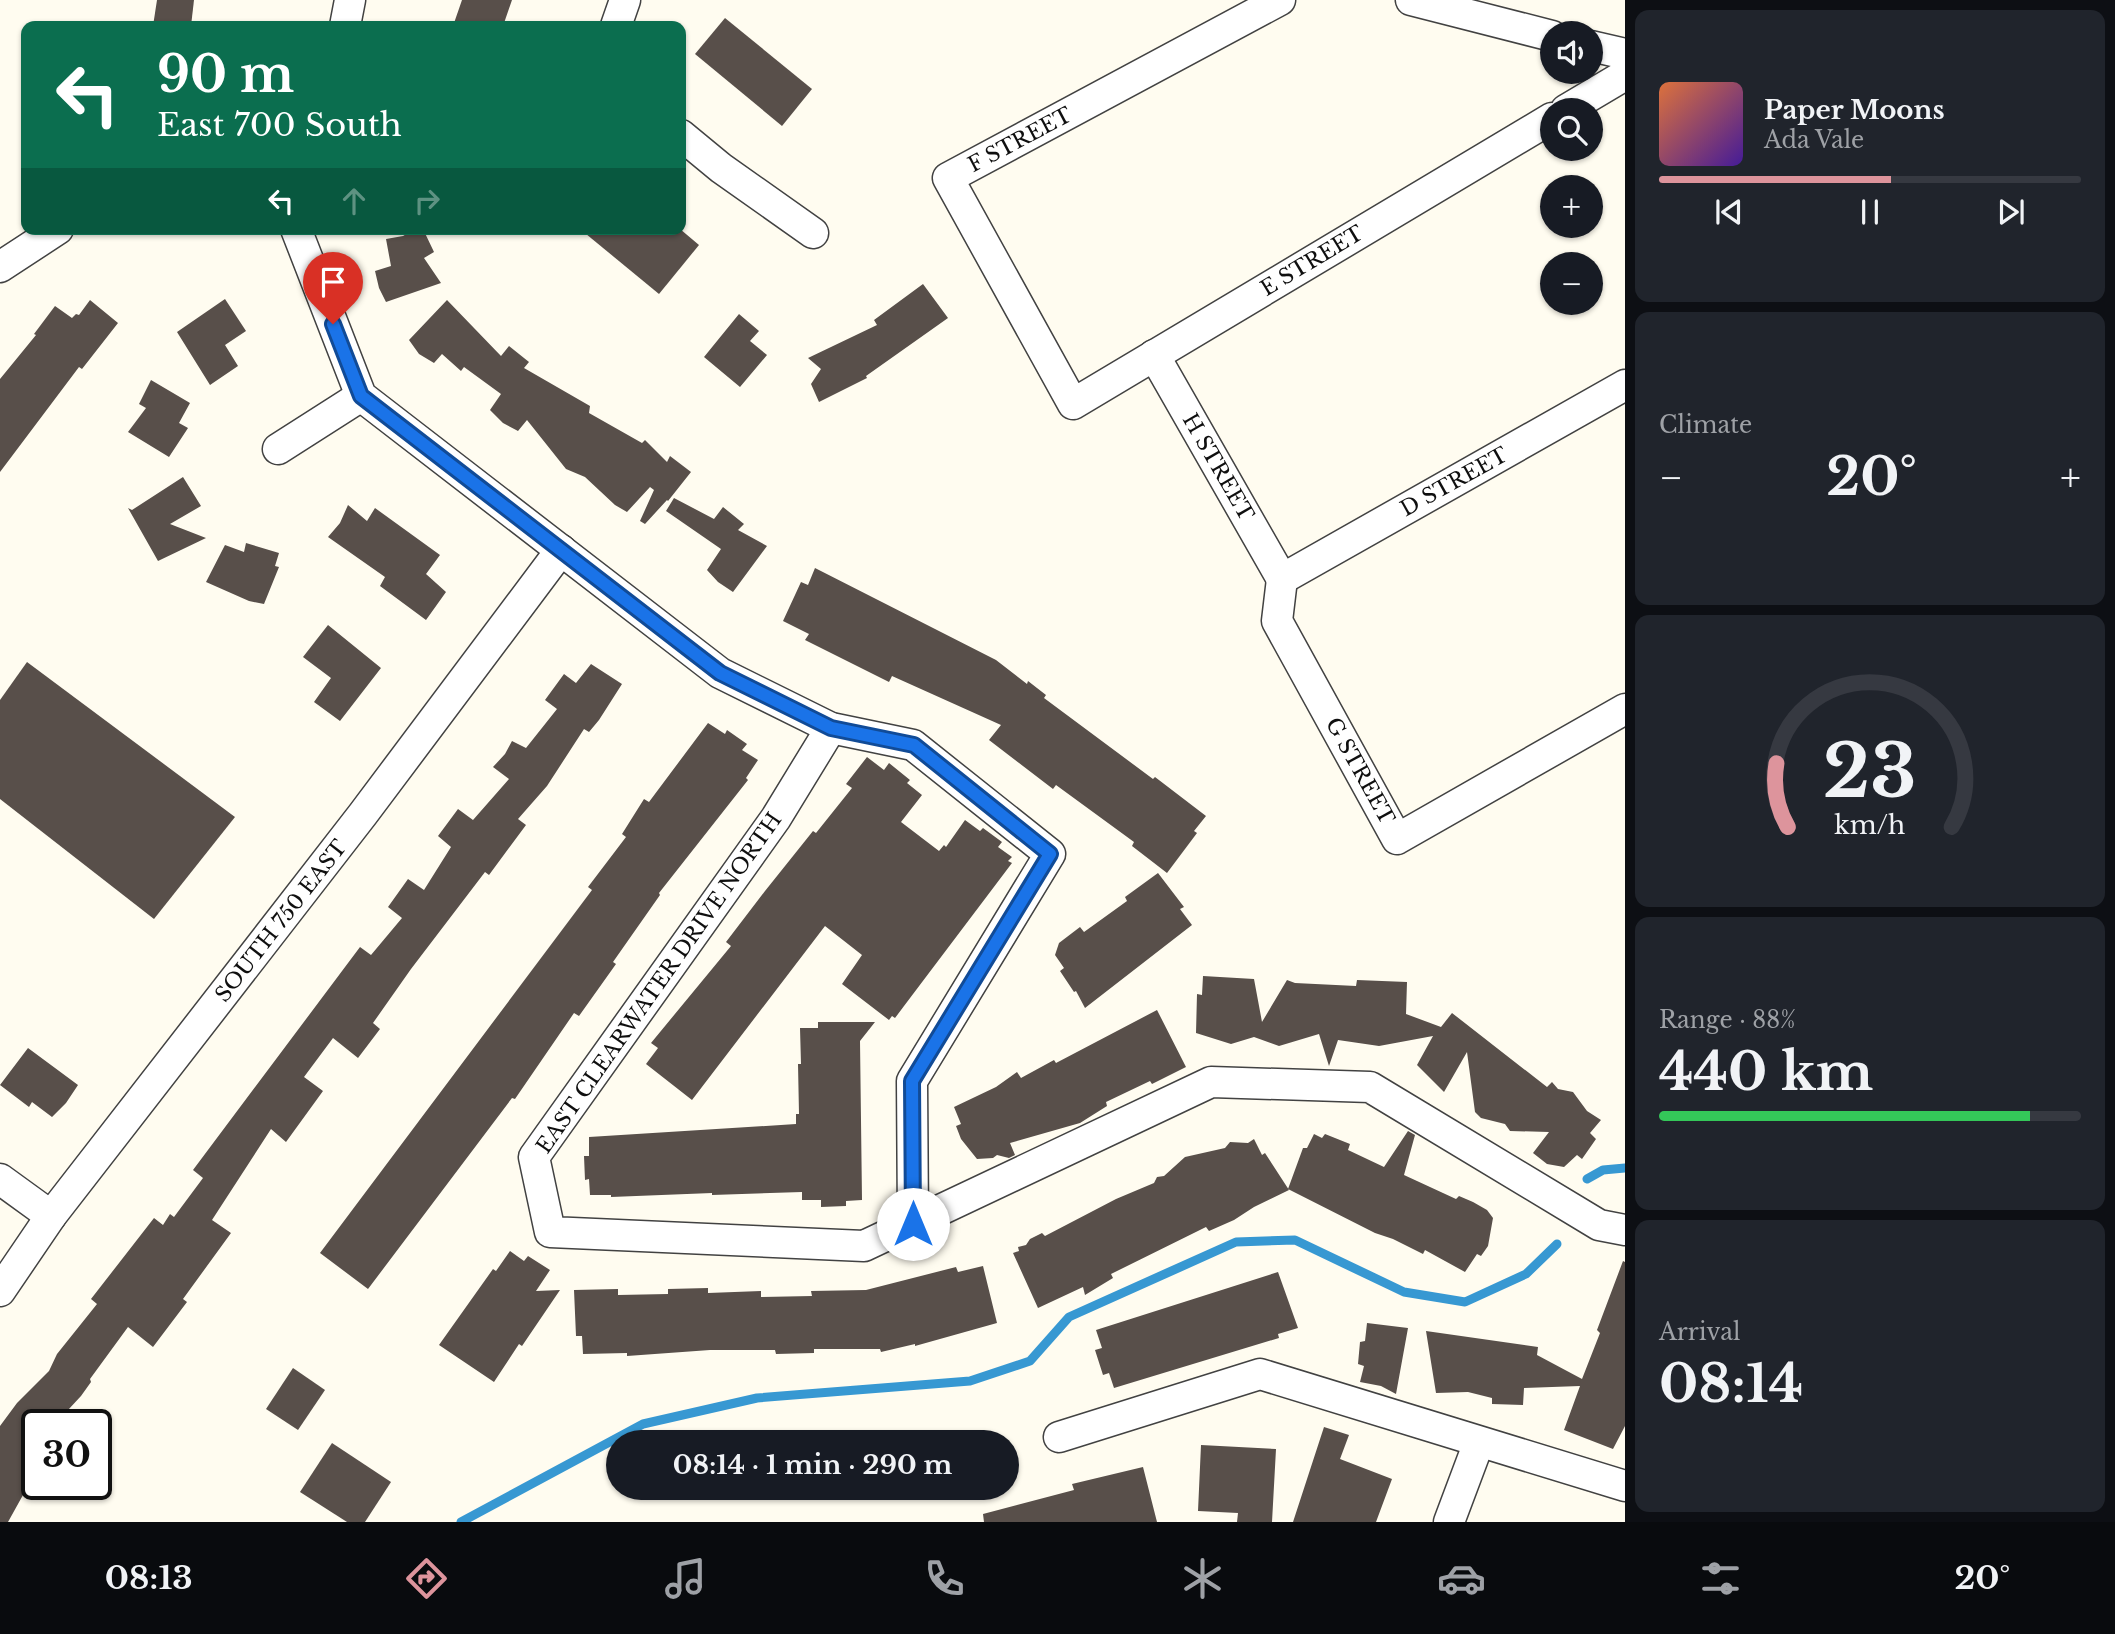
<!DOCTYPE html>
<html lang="en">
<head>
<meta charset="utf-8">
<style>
  body { margin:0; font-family:"Libre Baskerville",serif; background:#20242c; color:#f1f3f6; height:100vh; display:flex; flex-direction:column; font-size:26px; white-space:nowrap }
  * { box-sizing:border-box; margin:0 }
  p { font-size:23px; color:#9ea1a6 }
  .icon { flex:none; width:38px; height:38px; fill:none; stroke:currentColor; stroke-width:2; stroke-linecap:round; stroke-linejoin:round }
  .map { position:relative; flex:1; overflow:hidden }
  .details { display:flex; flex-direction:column; gap:10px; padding:10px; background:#0d0f14; width:490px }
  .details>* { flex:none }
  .hud { position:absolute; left:21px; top:21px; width:665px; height:214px; border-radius:14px; box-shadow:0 2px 5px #0004; background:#0b6e4f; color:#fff; overflow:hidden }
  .controls { position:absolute; left:1540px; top:21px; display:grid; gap:14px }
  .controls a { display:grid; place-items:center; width:63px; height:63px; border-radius:50%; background:#171b24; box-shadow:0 2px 5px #0004; font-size:35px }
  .speed { position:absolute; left:21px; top:1409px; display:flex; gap:14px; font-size:35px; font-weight:700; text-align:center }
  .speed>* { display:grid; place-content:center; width:91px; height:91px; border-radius:50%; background:#171b24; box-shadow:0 2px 5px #0004; line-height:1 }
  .speed .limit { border:4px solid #111; border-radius:10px; background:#fff; color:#111 }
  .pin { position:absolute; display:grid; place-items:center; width:60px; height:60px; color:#fff; margin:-72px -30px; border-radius:50% 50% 50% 0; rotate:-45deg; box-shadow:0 0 7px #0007 }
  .pin .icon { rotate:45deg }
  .me { position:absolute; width:77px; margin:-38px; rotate:0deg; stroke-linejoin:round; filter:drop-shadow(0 0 5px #0008) }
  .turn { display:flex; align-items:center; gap:24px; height:147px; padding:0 21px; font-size:32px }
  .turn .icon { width:91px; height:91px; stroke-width:2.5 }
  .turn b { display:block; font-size:49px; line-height:60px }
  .lanes { display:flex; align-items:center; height:66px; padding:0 21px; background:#0003; justify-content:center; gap:35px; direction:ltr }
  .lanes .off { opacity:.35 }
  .big { font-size:52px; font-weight:700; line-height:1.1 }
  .details .widget { flex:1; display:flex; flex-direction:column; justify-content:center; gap:10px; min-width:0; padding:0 24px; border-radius:14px; background:#20242c }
  .details .dial { align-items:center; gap:0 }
  .dial svg { height:182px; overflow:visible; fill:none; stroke:#363941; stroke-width:7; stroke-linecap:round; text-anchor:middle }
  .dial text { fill:#f1f3f6; stroke:none }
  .song { display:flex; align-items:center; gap:21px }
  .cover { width:84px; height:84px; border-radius:10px; background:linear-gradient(135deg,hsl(20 70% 55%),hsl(260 70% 35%)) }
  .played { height:7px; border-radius:4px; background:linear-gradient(90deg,#dd949c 55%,#363941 55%) }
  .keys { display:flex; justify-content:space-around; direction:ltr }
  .heat { display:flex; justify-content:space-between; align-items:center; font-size:38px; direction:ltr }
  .charge { height:10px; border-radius:5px; background:linear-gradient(90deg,#34c759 88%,#363941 0) }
  .trip { position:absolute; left:606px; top:1430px; width:413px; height:70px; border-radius:35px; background:#171b24; box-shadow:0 2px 5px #0004; font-weight:700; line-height:70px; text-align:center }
  .menu { display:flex; height:112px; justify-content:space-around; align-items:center; background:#090b0e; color:#9ea1a6 }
  .menu .icon { width:49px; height:49px }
  .menu .selected { color:#dd949c }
  .menu b { font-size:32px; color:#f1f3f6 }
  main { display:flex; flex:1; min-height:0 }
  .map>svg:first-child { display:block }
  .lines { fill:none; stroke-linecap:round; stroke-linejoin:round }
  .stream { stroke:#3798d2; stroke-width:9 }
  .building { fill:#584f4a }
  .minor-casing { stroke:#424242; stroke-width:33 }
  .minor { stroke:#fff; stroke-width:30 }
  .route-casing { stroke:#114b97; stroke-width:18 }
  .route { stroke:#1a73e8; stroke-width:12 }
  .labels { text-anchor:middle; stroke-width:7; stroke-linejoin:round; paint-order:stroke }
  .street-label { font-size:21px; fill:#0f0f0f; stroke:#fff }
</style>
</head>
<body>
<main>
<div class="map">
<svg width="1625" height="1522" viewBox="0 0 1625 1522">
  <rect width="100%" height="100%" fill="#fffcf0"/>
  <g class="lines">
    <g class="stream">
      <polyline points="1587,1179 1603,1170 1625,1168"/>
      <polyline points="461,1522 643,1424 757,1398 970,1381 1030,1361 1069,1317 1236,1242 1295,1240 1404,1292 1465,1302 1526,1274 1557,1244"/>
    </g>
  </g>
  <g class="building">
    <polygon points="157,0 194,0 191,26 153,26"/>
    <polygon points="462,0 512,0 503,26 453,26"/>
    <polygon points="725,18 812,89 782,126 695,54"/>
    <polygon points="415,229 423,229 434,252 424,258 441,283 386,302 379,288 375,271 391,266 386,239 403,236"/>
    <polygon points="580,229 680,229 699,245 659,294"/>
    <polygon points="923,284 948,318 866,376 867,378 819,402 811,384 821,369 808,358 877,325 874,320"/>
    <polygon points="225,299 246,331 225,345 238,366 210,385 177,332"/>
    <polygon points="90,300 118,323 82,369 79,367 0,472 0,379 36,335 34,334 55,306 72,318 76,314 79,315"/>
    <polygon points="447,300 501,356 509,346 529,362 524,368 590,406 589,413 642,443 645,440 667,462 670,456 691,472 668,501 667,500 645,524 640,521 654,490 650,487 627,512 615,505 585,477 566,469 527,420 518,431 503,423 490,410 501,394 464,367 461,371 442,354 434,363 419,354 409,340"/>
    <polygon points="739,314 759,331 750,341 767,355 740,387 704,357"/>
    <polygon points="151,380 190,403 179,423 188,428 169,457 128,432 146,408 139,404"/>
    <polygon points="183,477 201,506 170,524 206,538 158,561 128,508 132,510"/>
    <polygon points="674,498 714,519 723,507 744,524 738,530 767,546 733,592 718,582 707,570 721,549 666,511"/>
    <polygon points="348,505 367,521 375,508 440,555 426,574 446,592 426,620 380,586 385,577 328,537 340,523"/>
    <polygon points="246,543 279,553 275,566 279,567 264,604 249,601 206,582 225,545 244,552"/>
    <polygon points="815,568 996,660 1027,684 1028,681 1046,695 1044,698 1153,779 1155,777 1206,816 1194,831 1197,833 1167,873 1132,846 1134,842 1056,785 1053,789 989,740 1001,725 892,676 889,682 805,640 809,634 783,621 801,582 808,585"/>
    <polygon points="328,625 381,668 340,721 314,702 331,678 303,657"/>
    <polygon points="27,662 235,817 154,919 0,799 0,700"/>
    <polygon points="591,664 622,684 599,720 589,732 584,729 547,786 518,819 526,825 489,875 485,872 411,969 373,1023 380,1029 358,1058 333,1038 304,1077 323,1091 286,1142 271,1129 212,1220 231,1233 183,1299 187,1302 153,1347 128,1327 90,1379 91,1382 81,1396 55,1424 37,1424 37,1477 28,1486 8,1522 0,1522 0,1426 17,1403 49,1371 57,1354 97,1304 91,1299 154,1218 163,1225 170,1214 174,1217 203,1178 193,1170 360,947 371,955 402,918 388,907 408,879 424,890 451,847 438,836 458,809 473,820 509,779 493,767 505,754 512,741 526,748 557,709 545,700 564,674 576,683"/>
    <polygon points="708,723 725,734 727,730 747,744 742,750 758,760 746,778 748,780 659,893 660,895 613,962 616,964 579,1016 574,1013 515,1099 512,1098 368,1289 320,1253 592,890 588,887 626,837 622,834 644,799 649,802"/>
    <polygon points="867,757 884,770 889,763 910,780 907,783 922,795 901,822 939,851 944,845 946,847 965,820 980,831 983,828 1002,842 998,847 1012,857 1008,861 1012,863 904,1006 895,1018 892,1016 889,1020 842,984 862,955 825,926 692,1100 646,1064 658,1048 651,1043 731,946 726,942 765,891 813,831 816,833 852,788 846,784"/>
    <polygon points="1158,873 1184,907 1180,909 1192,925 1085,1008 1076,991 1074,992 1060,971 1064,968 1055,955 1059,943 1080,927 1084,932 1127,901 1125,897"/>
    <polygon points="1203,976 1254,979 1262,1022 1287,980 1295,983 1356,986 1357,980 1407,982 1406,1014 1441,1027 1452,1013 1547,1087 1552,1082 1558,1089 1573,1092 1587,1111 1601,1120 1590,1133 1596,1139 1582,1159 1577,1155 1564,1167 1547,1164 1533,1153 1549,1132 1510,1131 1505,1124 1481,1118 1475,1112 1467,1052 1444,1092 1417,1065 1433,1036 1379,1046 1338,1040 1329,1066 1319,1034 1279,1046 1254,1037 1231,1044 1196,1033 1197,994 1202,995"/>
    <polygon points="1157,1010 1186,1067 1152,1084 1150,1081 1106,1102 1107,1106 1080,1123 1010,1143 1015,1155 1009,1158 997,1155 993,1158 977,1159 961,1139 956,1126 961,1124 954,1107 996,1087 1017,1072 1021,1078 1054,1060 1056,1063"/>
    <polygon points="818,1022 875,1022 860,1041 862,1200 846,1201 846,1206 821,1207 821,1200 802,1200 802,1192 712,1195 712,1193 611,1197 611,1195 590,1195 589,1179 585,1180 584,1156 589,1156 589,1137 796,1124 796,1114 799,1114 798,1064 801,1064 800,1028 818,1028"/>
    <polygon points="28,1048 78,1085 66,1103 52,1117 32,1102 29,1107 0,1085"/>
    <polygon points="1408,1131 1415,1135 1404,1175 1456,1199 1459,1196 1473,1202 1487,1210 1493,1218 1488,1246 1481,1256 1477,1254 1465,1272 1425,1250 1423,1254 1393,1239 1375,1233 1288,1189 1303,1148 1307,1148 1314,1134 1322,1138 1325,1134 1350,1144 1348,1150 1384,1167"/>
    <polygon points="1254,1139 1262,1155 1265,1153 1289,1190 1254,1207 1234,1220 1209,1231 1206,1227 1111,1274 1113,1278 1085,1295 1083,1287 1038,1308 1013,1253 1019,1251 1018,1247 1026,1245 1030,1239 1042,1233 1045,1236 1116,1199 1154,1183 1157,1177 1164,1176 1185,1157 1225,1148 1230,1142 1248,1143"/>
    <polygon points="510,1251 524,1261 528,1256 550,1270 536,1291 560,1290 522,1346 519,1344 494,1382 439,1345 493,1269 496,1271"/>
    <polygon points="1623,1261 1625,1262 1625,1426 1613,1449 1564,1430 1580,1386 1524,1388 1523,1405 1492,1404 1492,1398 1468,1392 1436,1393 1426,1331 1538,1347 1537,1355 1582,1379 1600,1333 1597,1330"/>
    <polygon points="983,1266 997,1323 915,1346 915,1344 881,1352 880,1349 814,1349 814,1353 776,1354 775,1350 710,1350 627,1356 627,1353 583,1354 582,1336 576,1336 574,1290 618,1289 618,1295 668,1294 668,1289 708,1288 708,1293 761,1291 761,1297 812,1296 811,1291 866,1290 956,1267 958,1272"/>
    <polygon points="1278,1272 1298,1328 1278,1334 1279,1338 1114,1388 1109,1373 1103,1375 1095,1350 1102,1348 1096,1330"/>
    <polygon points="1367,1323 1408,1328 1396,1394 1381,1386 1360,1382 1364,1366 1358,1364 1360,1342 1365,1341"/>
    <polygon points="293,1368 325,1390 298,1430 266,1409"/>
    <polygon points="1324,1427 1349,1435 1340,1459 1392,1479 1376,1522 1293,1522"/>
    <polygon points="332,1443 391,1482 365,1522 347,1522 300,1492"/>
    <polygon points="1201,1445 1276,1449 1272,1522 1237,1522 1238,1513 1198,1511"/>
    <polygon points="1143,1467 1157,1522 984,1522 983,1514 1074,1490 1072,1484"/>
  </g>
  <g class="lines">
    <g class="minor-casing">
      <g id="minor">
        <polyline points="1280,0 948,178 1073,404 1552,118"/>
        <polyline points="1411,0 1552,36"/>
        <polyline points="345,26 350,0"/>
        <polyline points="616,26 625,0"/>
        <polyline points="1591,46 1625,54"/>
        <polyline points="1566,110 1625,75"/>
        <polyline points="681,135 721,168 813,233"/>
        <polyline points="296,229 361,396 720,673 831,728 913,745 1050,854 912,1081 913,1224"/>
        <polyline points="0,267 58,229"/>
        <polyline points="1154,355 1282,579"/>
        <polyline points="278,449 361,396"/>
        <polyline points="1282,579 1277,621 1397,839 1625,709"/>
        <polyline points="1282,579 1625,385"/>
        <polyline points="831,728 776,818 534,1157 550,1232 864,1246 1211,1082 1370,1087 1599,1225 1625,1230"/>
        <polyline points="0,1179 51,1216"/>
        <polyline points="0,1291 51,1216 363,814 561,550"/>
        <polyline points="1059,1437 1260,1374 1625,1486"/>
        <polyline points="1449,1522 1479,1442"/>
      </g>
    </g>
    <use href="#minor" class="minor"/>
  </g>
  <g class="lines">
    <g class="route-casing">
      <polyline id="route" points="333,324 361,396 720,673 831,728 914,745 1050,854 912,1081 913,1224"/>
    </g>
    <use href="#route" class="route"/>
  </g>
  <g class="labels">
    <g class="street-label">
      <text transform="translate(1020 140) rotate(-28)" y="7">F STREET</text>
      <text transform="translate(1312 261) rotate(-31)" y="7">E STREET</text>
      <text transform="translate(1218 467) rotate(60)" y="7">H STREET</text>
      <text transform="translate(1454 482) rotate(-29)" y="7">D STREET</text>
      <text transform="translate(1360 771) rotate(61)" y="7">G STREET</text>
      <text transform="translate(281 921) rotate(-52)" y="7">SOUTH 750 EAST</text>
      <text transform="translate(659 983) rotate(-55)" y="7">EAST CLEARWATER DRIVE NORTH</text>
    </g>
  </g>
</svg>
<div class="controls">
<a><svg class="icon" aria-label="sound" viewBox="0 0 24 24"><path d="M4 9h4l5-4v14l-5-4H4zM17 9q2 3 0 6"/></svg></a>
<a><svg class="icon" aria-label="search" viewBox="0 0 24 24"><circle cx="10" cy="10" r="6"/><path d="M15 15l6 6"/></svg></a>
<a>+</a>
<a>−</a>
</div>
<div class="speed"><div class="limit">30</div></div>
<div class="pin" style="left:333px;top:324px;background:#d93025"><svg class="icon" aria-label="arrive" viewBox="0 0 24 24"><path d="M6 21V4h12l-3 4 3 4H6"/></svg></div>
<svg class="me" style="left:913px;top:1224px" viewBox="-20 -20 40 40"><circle r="19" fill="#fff"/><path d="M0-13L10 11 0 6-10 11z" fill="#1a73e8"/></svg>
<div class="trip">08:14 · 1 min · 290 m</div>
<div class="hud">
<div class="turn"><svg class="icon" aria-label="left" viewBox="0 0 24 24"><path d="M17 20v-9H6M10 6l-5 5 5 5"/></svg><div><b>90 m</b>East 700 South</div></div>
<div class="lanes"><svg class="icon" aria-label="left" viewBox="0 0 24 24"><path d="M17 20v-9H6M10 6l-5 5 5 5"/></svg><svg class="icon off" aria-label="ahead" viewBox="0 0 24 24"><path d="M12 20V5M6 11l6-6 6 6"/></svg><svg class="icon off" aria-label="right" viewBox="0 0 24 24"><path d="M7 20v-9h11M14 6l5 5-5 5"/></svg></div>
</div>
</div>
<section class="details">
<div class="widget">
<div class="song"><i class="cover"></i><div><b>Paper Moons</b><p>Ada Vale</p></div></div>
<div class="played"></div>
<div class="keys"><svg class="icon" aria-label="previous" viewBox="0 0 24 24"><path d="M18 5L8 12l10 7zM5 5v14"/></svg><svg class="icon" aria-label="pause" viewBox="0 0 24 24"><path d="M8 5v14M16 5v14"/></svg><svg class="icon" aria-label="next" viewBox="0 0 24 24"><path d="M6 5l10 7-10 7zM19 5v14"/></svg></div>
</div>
<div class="widget"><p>Climate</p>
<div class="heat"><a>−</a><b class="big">20°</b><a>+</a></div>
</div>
<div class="widget dial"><svg viewBox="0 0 100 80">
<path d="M14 69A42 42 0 1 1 86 69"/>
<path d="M14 69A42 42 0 0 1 9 41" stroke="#dd949c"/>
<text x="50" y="56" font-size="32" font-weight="700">23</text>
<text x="50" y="72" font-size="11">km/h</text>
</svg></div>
<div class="widget"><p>Range · 88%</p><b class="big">440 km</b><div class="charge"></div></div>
<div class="widget"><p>Arrival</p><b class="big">08:14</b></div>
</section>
</main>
<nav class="menu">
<b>08:13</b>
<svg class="icon selected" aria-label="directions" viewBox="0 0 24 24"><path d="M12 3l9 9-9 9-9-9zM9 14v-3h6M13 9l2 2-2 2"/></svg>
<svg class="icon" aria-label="music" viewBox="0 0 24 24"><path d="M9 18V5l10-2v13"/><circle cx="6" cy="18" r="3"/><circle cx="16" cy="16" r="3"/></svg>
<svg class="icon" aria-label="phone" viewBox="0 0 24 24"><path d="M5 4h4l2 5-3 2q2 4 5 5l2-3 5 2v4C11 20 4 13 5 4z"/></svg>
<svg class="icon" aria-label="climate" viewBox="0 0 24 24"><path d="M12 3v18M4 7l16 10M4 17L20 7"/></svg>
<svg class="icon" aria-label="car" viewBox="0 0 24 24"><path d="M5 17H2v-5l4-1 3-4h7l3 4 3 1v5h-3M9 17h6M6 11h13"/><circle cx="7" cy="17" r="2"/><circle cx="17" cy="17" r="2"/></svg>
<svg class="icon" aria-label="filters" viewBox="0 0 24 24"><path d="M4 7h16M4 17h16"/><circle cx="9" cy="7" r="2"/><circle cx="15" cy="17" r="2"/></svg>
<b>20°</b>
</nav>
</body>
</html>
